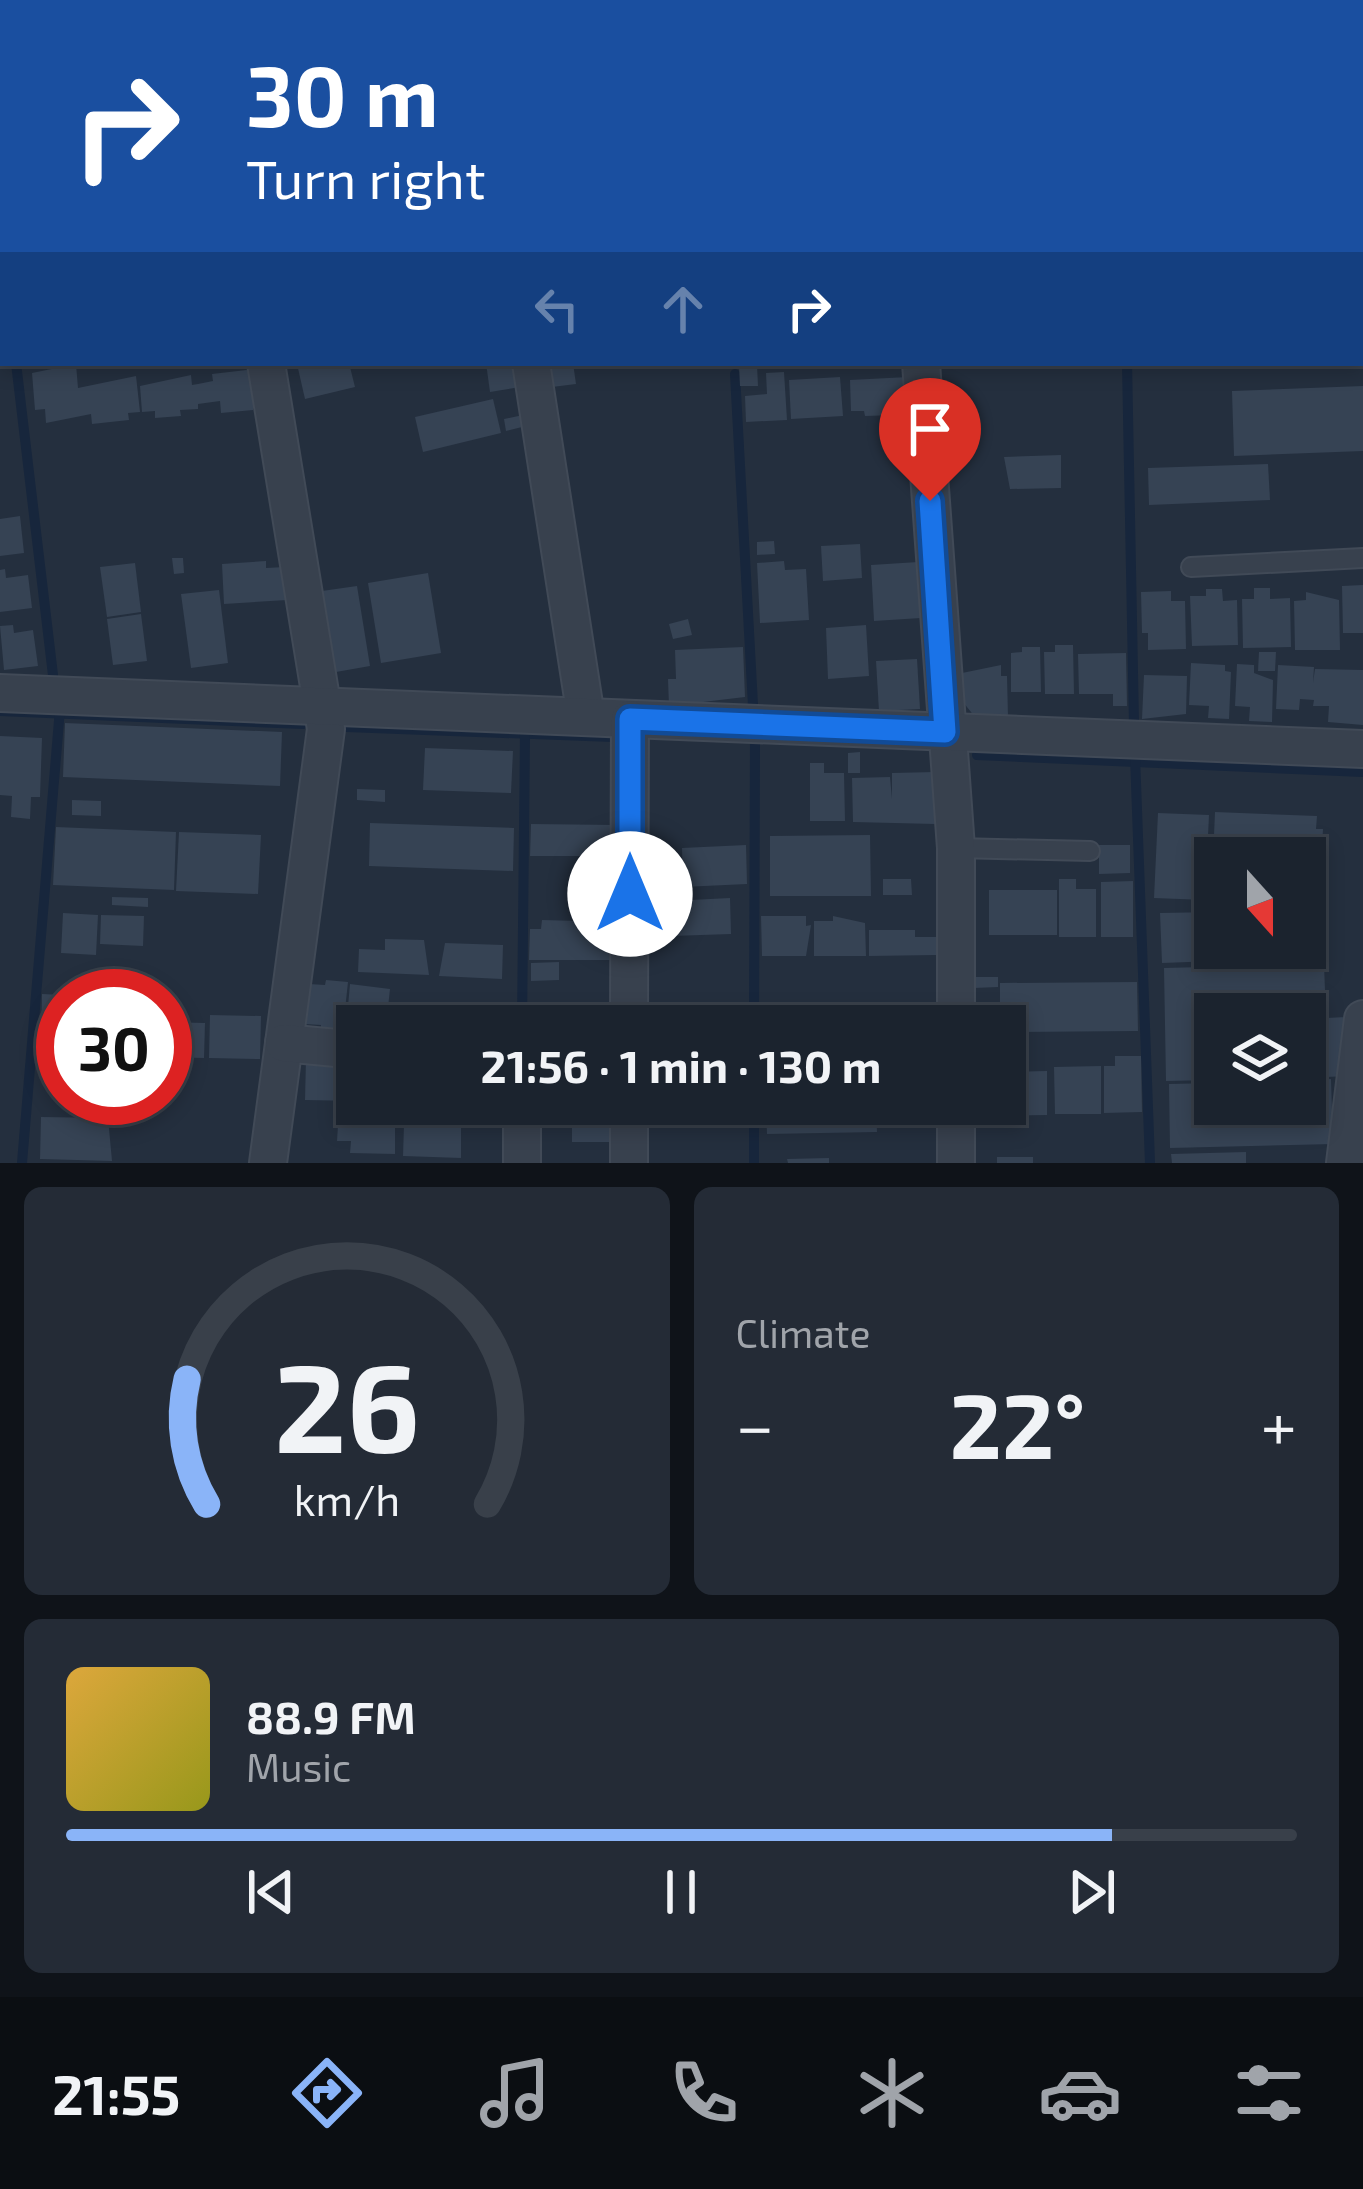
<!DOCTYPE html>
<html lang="en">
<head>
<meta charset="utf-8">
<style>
  body { margin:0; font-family:"Exo 2",sans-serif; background:#242b36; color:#f1f3f6; height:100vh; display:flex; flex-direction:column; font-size:45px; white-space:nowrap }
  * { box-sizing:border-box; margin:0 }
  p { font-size:39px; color:#a0a4aa }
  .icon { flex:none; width:66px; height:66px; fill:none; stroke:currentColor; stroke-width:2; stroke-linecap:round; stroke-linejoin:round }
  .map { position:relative; height:1163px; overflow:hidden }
  .side { display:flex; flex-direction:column; gap:24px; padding:24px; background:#0f1319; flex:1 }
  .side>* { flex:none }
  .banner { position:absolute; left:0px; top:0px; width:1365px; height:366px; box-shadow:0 6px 18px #0003,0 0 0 3px #39404a; background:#1a4fa0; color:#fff; overflow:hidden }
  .needle { width:78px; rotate:159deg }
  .buttons { position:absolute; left:1194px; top:837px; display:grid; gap:24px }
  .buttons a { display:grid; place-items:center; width:132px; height:132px; border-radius:0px; background:#1b232e; box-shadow:0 6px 18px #0003,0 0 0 3px #39404a; font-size:60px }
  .speed { position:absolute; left:36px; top:969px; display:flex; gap:24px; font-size:60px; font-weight:700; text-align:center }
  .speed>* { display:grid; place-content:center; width:156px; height:156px; border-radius:50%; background:#1b232e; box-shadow:0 6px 18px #0003,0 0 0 3px #39404a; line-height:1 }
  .speed .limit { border:18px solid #d22; background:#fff; color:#111 }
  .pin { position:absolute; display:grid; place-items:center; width:102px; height:102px; color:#fff; margin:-123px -51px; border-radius:50% 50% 50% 0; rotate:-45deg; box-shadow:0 0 12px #0007 }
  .pin .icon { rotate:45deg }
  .me { position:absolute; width:132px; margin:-66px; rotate:0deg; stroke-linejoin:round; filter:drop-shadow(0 0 9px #0008) }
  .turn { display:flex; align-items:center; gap:42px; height:252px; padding:0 48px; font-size:54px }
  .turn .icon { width:156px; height:156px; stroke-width:2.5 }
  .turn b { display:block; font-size:84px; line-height:102px }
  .lanes { display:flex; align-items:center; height:114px; padding:0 48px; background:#0003; justify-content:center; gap:60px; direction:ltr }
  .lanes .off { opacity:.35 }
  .big { font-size:90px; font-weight:700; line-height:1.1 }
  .side .widget { flex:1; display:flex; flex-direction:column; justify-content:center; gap:18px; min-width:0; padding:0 42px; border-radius:18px; background:#242b36 }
  .side .dial { align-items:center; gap:0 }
  .dial svg { height:312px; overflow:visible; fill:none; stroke:#39404a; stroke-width:7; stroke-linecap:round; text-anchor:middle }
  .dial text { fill:#f1f3f6; stroke:none }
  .song { display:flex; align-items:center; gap:36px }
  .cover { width:144px; height:144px; border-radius:18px; background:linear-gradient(135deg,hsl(40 70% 55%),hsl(60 70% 35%)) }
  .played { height:12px; border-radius:6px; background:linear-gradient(90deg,#8ab4f8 85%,#39404a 85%) }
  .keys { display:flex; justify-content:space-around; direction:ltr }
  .heat { display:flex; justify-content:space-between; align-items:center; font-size:66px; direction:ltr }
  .side .tiles { flex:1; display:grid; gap:24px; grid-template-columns:1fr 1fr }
  .widget:last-child { grid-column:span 2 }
  .trip { position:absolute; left:336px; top:1005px; width:690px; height:120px; border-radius:0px; background:#1b232e; box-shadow:0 6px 18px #0003,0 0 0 3px #39404a; font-weight:700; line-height:120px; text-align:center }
  .menu { display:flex; height:192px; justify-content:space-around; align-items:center; background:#0b0e12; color:#a0a4aa }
  .menu .icon { width:84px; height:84px }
  .menu .active { color:#8ab4f8 }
  .menu b { font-size:54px; color:#f1f3f6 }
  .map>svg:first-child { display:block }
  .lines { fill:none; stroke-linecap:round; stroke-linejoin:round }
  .stream { stroke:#17263c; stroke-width:10 }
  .building { fill:#364354 }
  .lane-casing { stroke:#414a57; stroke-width:22 }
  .street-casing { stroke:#414a57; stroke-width:40 }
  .lane { stroke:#38414e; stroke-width:18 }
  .street { stroke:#38414e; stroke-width:36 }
  .route-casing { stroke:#114b97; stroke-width:30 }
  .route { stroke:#1a73e8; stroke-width:21 }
</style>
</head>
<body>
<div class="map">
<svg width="1363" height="1163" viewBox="0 0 1363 1163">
  <rect width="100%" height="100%" fill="#242f3e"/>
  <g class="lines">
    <g class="stream">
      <polyline points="1121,0 1121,3"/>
      <polyline points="0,232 3,257"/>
      <polyline points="16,363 53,675"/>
      <polyline points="1127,363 1134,724"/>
      <polyline points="735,374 753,705"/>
      <polyline points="0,711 303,724"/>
      <polyline points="347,727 613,737"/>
      <polyline points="977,755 1363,772"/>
      <polyline points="1135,756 1150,1163"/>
      <polyline points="522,1026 525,734"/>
      <polyline points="754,1026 755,742"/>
      <polyline points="22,1163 60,709"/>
      <polyline points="754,1163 754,1104"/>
    </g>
  </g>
  <g class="building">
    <polygon points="303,363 349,363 355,387 305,399 297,364"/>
    <polygon points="486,363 523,363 526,386 490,392"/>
    <polygon points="548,363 573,363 576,384 552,387"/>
    <polygon points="76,364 78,388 136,376 140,412 128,413 129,420 92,424 91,414 46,423 45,409 35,410 32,373"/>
    <polygon points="757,365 758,386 740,386 739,366"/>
    <polygon points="255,369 253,410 221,413 220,401 198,404 198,409 180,410 181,416 155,418 155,411 142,412 140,386 191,375 192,385 198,384 213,381 212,374"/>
    <polygon points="784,372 787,420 746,422 745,396 767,394 766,373"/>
    <polygon points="840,377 843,416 791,419 789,380"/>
    <polygon points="908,377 909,403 897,404 897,415 865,416 864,411 851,411 850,380"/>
    <polygon points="1363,386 1363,451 1234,456 1232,391"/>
    <polygon points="493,399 501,433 423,452 415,417"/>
    <polygon points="523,415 526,426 506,431 504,419"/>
    <polygon points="1061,455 1061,488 1010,489 1004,457"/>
    <polygon points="1268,464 1270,500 1149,505 1148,468"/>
    <polygon points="20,516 24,553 0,556 0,519"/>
    <polygon points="774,541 775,554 757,555 757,542"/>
    <polygon points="860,544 862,578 823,581 821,546"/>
    <polygon points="172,558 183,558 184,573 174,574"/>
    <polygon points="266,561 266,568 285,567 287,600 224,604 222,564"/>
    <polygon points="784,561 785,570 806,569 809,620 760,623 757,563"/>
    <polygon points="918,562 921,618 874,621 871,565"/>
    <polygon points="135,563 141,612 107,617 100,567"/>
    <polygon points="5,569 6,578 28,575 32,608 0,612 0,570"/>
    <polygon points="428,573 441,653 381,663 368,583"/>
    <polygon points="1363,585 1363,633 1343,633 1342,586"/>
    <polygon points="357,586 370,666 336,672 322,591"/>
    <polygon points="1254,588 1270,588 1270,599 1290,598 1291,647 1243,648 1242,599 1254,599"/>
    <polygon points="1206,589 1222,589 1223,601 1237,600 1238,645 1192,646 1190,596 1206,596"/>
    <polygon points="219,590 228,663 191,668 181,594"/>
    <polygon points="1171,591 1171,601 1185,601 1186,649 1148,650 1148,633 1142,633 1141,592"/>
    <polygon points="1306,592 1339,600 1340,650 1295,650 1294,601 1306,600"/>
    <polygon points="141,614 147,661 113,665 107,619"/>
    <polygon points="688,619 692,635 673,639 669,624"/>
    <polygon points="13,625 14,633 33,630 38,666 4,670 0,626"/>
    <polygon points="866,625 869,676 828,679 826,628"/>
    <polygon points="1055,645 1073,645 1074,694 1045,694 1044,652 1055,652"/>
    <polygon points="743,647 745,697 669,706 668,679 676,679 675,650"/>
    <polygon points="1022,647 1040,647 1041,692 1011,692 1011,653 1022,652"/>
    <polygon points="1259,652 1276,652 1275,671 1258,671"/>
    <polygon points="1126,653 1127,706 1113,706 1113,694 1079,694 1078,654"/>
    <polygon points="917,659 920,709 879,711 876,661"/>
    <polygon points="1191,663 1225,665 1225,671 1231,672 1229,719 1208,718 1209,706 1189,705"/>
    <polygon points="1237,664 1254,665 1254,673 1273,680 1272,722 1249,721 1250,707 1235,706"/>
    <polygon points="1001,665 1001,676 1007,676 1008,717 975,717 963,702 962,673"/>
    <polygon points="1278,665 1314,667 1313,683 1315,669 1363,670 1363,725 1328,722 1329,706 1313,706 1314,700 1300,699 1299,710 1276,709"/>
    <polygon points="1144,675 1187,676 1186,714 1142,719"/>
    <polygon points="65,723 282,732 280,786 63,777"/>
    <polygon points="0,736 42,738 40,797 31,797 30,819 11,817 12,796 0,795"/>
    <polygon points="425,748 513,751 511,793 423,790"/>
    <polygon points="860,752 860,773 848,773 848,753"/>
    <polygon points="810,763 824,763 824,773 844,773 845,821 810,821"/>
    <polygon points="935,772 935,824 853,822 852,778 890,777 892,799 892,773"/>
    <polygon points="357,789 385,790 385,802 357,800"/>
    <polygon points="72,800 101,801 101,816 72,815"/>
    <polygon points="1215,812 1317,816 1316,829 1323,829 1321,865 1305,864 1305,858 1213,858"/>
    <polygon points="1158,813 1209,815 1205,900 1154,898"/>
    <polygon points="370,823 514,828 513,871 369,866"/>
    <polygon points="531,824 617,825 617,856 530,856"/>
    <polygon points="56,827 176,832 174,890 53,885"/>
    <polygon points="179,832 261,835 258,894 176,891"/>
    <polygon points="870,835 871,896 770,896 770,836"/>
    <polygon points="746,845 747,884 683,887 682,848"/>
    <polygon points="1099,845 1130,845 1130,873 1099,874"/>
    <polygon points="883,879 911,879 912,895 883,895"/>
    <polygon points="1059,879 1076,879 1076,889 1096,889 1096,937 1059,937"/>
    <polygon points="1133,881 1133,937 1101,937 1101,882"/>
    <rect x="989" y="890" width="68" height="45"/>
    <polygon points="112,897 148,898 148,907 112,905"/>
    <polygon points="730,898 731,934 672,936 671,901"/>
    <polygon points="1215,912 1215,948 1243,948 1243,960 1162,963 1160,913"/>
    <polygon points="63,913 98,915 96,955 61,953"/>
    <polygon points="101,915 144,916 143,946 100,944"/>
    <polygon points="761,916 806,916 806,926 811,925 806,956 762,956"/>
    <polygon points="833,916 865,923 866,956 814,956 814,921 833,921"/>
    <polygon points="542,920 580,921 580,929 612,929 612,960 529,960 530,929 541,929"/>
    <polygon points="869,930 915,930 915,937 936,937 936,955 869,956"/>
    <polygon points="1305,934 1310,962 1257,963 1257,948 1305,948"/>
    <polygon points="385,939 424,940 429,975 358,972 359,949 385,950"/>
    <polygon points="445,943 503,945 502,979 439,976"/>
    <polygon points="559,962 559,980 531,981 531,963"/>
    <polygon points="1324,964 1326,1018 1346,1017 1348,1076 1305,1078 1305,1014 1215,1014 1215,1080 1166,1081 1164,968"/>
    <polygon points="974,977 998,977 998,987 974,988"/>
    <polygon points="326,980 348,982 342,1038 320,1035 321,1025 305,1024 309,984 325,985"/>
    <polygon points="1137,982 1138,1031 1005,1032 1000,1026 1000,983"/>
    <polygon points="350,984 390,989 386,1026 354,1026 355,1017 347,1017"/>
    <polygon points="42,994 63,995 63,1055 41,1054"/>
    <polygon points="541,1008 614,1009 613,1026 540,1026"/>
    <polygon points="210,1015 261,1016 260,1059 209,1058"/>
    <polygon points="165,1022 205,1023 204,1058 165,1057"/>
    <polygon points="1115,1056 1141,1056 1142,1112 1104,1113 1104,1066 1115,1066"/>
    <polygon points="306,1059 357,1061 356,1101 305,1100"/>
    <polygon points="1101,1066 1101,1114 1055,1114 1054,1067"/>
    <polygon points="1047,1071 1047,1115 972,1116 972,1104 1005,1104 1005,1072"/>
    <polygon points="1331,1079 1333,1144 1170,1148 1169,1084 1215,1083 1215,1104 1305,1104 1305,1080"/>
    <polygon points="668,1104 740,1104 741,1121 669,1124"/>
    <polygon points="766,1104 876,1104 877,1132 767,1134"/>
    <polygon points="661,1113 662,1123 648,1124 647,1114"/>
    <polygon points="41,1117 108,1118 112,1161 40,1159"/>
    <polygon points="376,1121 395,1122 395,1154 350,1153 351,1141 337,1141 338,1125 376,1126"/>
    <rect x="572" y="1123" width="44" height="19"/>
    <polygon points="404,1124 461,1125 461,1158 403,1156"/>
    <polygon points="1246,1152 1246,1163 1172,1163 1171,1154"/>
    <rect x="997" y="1157" width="36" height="6"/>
    <polygon points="829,1158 829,1163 788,1163 787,1159"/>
  </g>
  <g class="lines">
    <g class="lane-casing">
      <g id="lane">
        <polyline points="1191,567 1363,558"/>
        <polyline points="956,848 1090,851"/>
      </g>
    </g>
    <g class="street-casing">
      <g id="street">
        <polyline points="206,0 206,3"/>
        <polyline points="470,0 471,3"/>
        <polyline points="882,0 882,3"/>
        <polyline points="266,363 326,729 268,1163"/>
        <polyline points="531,363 586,717"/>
        <polyline points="921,363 956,848 956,1026"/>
        <polyline points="0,693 1363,749"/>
        <polyline points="629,1026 630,719"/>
        <polyline points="284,1043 357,1050"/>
        <polyline points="522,1104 522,1163"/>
        <polyline points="956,1104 956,1163"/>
        <polyline points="629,1163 629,1104"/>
        <polyline points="1345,1163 1363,1019"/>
      </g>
    </g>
    <use href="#lane" class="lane"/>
    <use href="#street" class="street"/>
  </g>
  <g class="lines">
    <g class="route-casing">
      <polyline id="route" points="630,894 630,719 945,732 930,501"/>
    </g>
    <use href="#route" class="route"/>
  </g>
</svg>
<div class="buttons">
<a><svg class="needle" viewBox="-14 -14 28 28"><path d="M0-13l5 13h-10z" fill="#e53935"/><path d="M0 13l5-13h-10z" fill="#a0a4aa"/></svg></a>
<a><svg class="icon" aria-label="layers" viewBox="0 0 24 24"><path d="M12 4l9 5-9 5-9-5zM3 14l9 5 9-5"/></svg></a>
</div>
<div class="speed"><div class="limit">30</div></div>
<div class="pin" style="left:930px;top:501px;background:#d93025"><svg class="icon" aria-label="arrive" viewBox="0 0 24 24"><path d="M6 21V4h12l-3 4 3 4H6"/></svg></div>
<svg class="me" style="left:630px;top:894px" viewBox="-20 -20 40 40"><circle r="19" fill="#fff"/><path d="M0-13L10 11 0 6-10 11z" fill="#1a73e8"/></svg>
<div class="trip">21:56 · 1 min · 130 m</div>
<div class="banner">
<div class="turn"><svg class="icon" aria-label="right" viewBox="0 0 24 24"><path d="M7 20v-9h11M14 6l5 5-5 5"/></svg><div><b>30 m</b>Turn right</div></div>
<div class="lanes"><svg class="icon off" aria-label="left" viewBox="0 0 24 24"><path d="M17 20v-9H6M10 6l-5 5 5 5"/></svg><svg class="icon off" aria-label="ahead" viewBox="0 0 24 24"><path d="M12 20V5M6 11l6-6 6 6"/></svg><svg class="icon" aria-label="right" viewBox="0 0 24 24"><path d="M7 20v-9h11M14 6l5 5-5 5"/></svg></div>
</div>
</div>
<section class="side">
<div class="tiles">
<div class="widget dial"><svg viewBox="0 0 100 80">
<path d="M14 69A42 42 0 1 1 86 69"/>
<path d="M14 69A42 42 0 0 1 9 37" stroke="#8ab4f8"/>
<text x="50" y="56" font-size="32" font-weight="700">26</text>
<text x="50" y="72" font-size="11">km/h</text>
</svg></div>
<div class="widget"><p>Climate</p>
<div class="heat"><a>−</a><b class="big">22°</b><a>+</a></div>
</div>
<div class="widget">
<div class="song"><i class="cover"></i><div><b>88.9 FM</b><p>Music</p></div></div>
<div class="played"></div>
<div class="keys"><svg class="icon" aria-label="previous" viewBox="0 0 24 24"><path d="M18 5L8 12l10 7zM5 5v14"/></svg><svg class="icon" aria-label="pause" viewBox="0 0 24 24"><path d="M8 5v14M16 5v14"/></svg><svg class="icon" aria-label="next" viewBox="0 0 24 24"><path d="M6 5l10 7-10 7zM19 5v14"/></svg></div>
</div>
</div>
</section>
<nav class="menu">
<b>21:55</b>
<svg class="icon active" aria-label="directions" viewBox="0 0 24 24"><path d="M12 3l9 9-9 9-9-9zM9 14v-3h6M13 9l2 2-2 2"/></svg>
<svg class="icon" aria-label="music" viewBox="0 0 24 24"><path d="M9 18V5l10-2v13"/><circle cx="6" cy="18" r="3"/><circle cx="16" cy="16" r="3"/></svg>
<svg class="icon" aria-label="phone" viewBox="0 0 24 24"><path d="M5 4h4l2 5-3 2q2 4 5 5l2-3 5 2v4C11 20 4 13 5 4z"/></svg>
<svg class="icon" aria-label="climate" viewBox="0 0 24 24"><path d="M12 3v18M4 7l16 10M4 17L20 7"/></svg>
<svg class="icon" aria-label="car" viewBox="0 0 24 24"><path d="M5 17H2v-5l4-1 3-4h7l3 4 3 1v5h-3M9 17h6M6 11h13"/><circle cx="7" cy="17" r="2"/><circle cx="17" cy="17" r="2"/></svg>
<svg class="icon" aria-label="filters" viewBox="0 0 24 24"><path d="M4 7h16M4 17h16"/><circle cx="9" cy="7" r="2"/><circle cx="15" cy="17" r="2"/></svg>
</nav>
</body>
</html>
